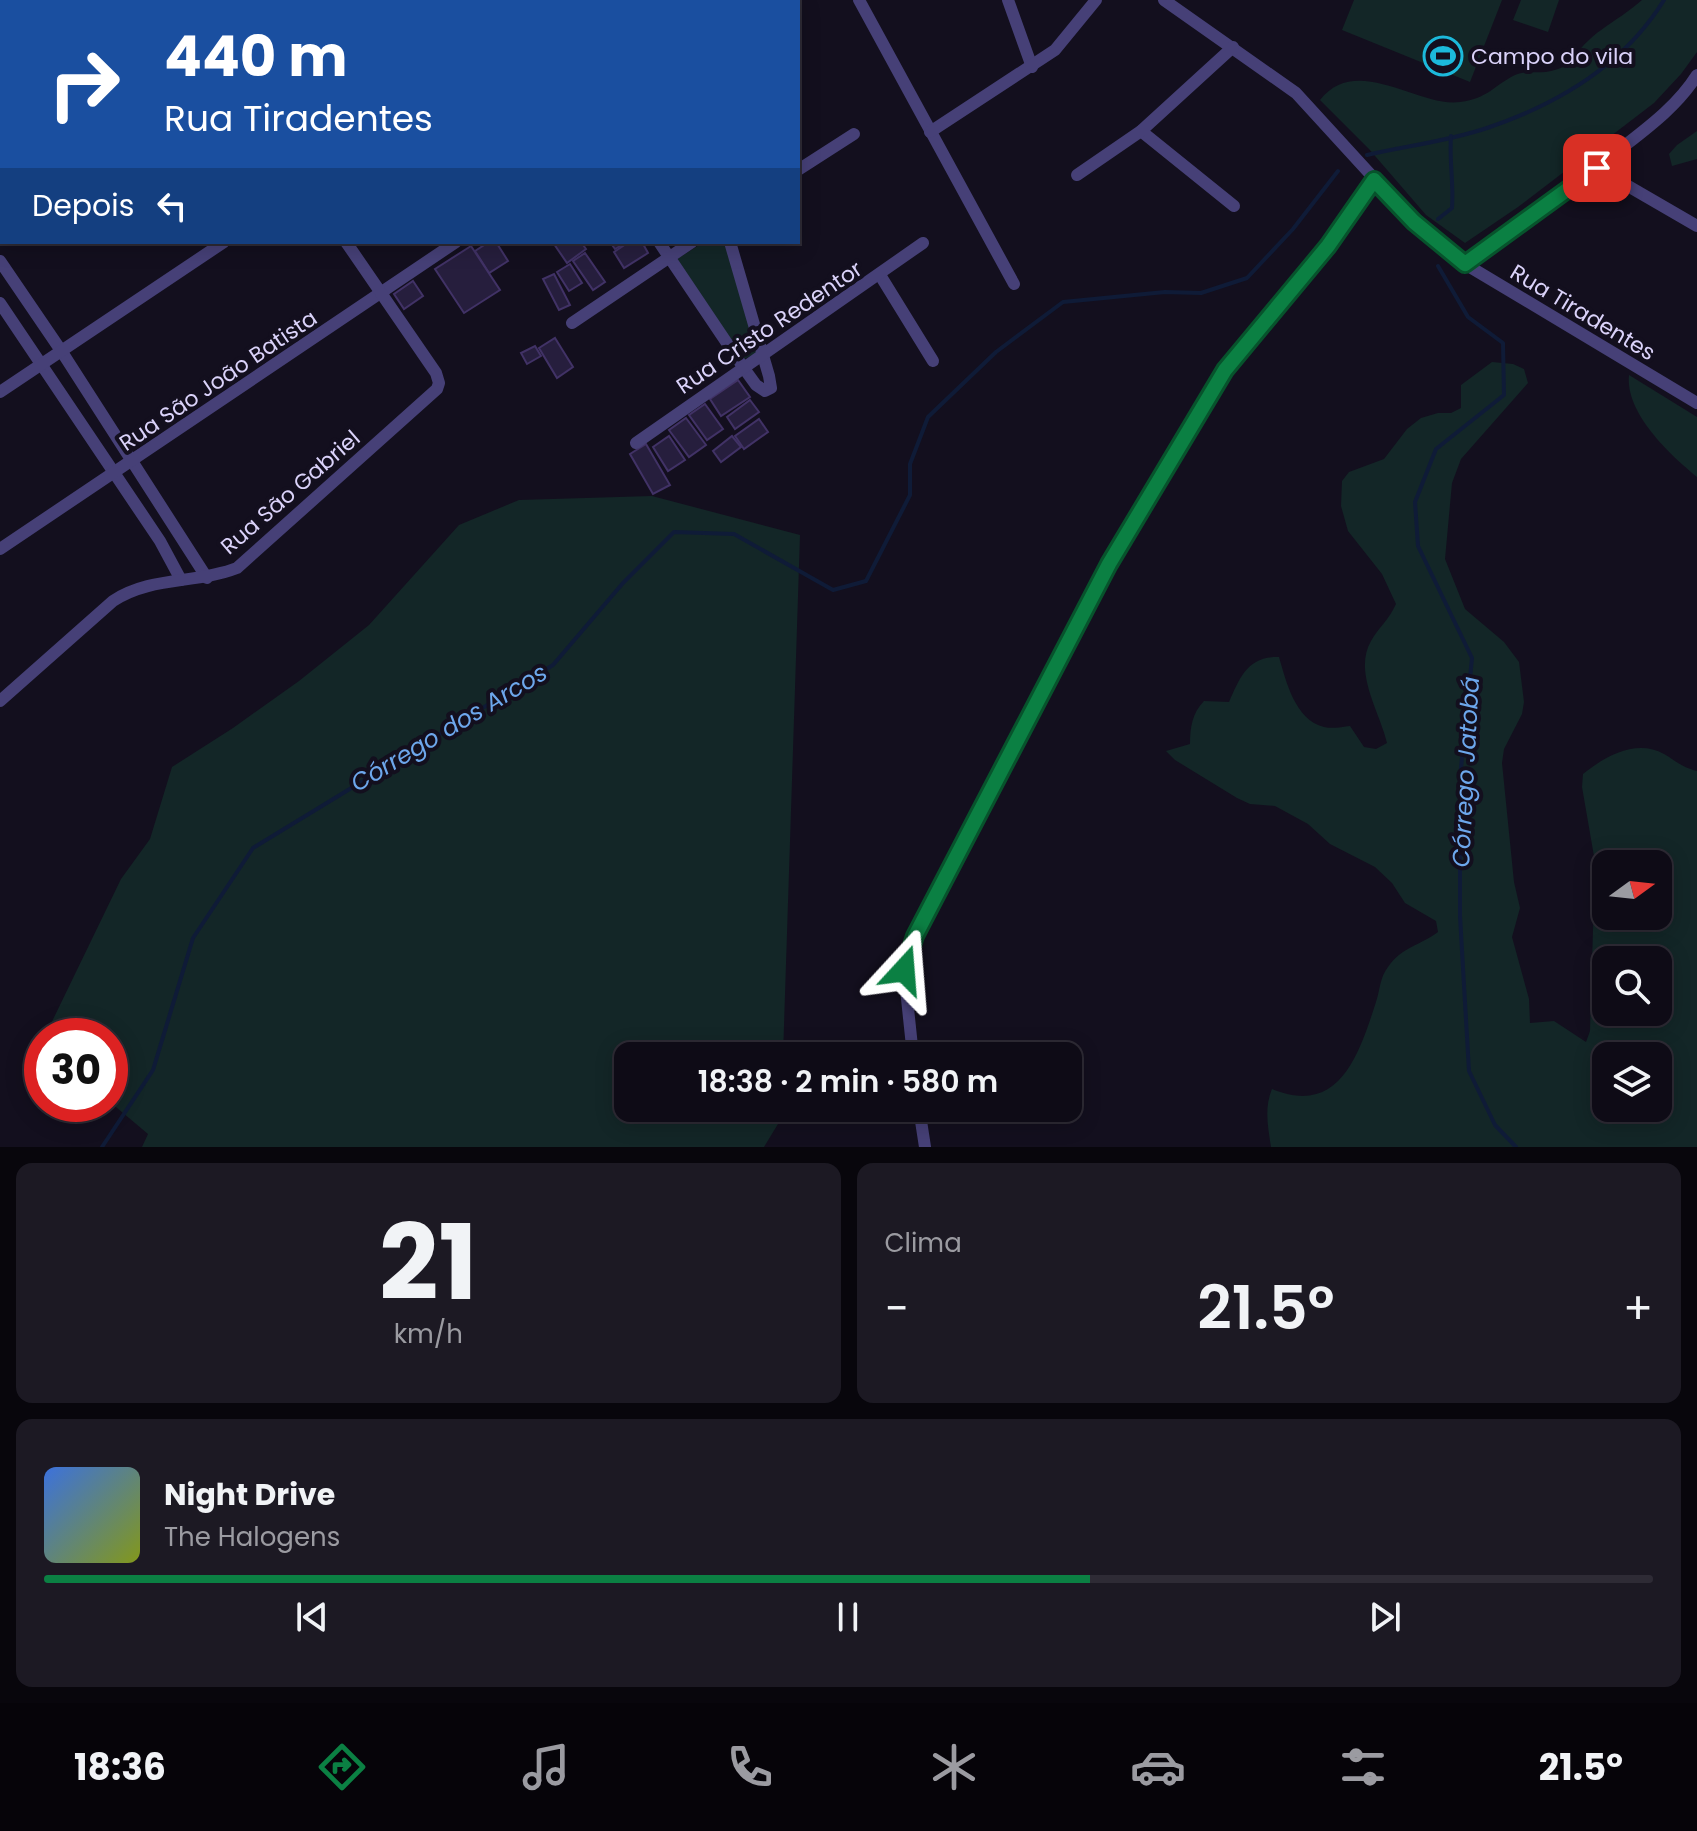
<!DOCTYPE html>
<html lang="pt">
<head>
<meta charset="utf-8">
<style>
  body { margin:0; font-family:Poppins,sans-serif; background:#1c1923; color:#f1f3f6; height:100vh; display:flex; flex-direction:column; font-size:30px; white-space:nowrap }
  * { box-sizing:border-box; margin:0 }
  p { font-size:26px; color:#9b9ba1 }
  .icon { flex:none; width:44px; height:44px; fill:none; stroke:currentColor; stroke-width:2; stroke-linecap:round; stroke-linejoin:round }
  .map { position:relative; height:1147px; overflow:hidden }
  .sheet { display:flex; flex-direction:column; gap:16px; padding:16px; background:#08060c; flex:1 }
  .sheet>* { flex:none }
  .banner { position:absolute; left:0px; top:0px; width:800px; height:244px; box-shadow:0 4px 20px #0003,0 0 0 2px #2e2b35; background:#1a4fa0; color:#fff; overflow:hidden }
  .needle { width:52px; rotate:75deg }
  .buttons { position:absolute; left:1592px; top:850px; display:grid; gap:16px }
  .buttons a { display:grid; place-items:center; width:80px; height:80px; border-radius:16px; background:#0e0b16; box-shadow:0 4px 20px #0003,0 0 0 2px #2e2b35; font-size:40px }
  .speed { position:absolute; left:24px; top:1018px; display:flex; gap:16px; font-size:40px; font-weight:700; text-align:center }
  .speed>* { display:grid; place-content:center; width:104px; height:104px; border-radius:50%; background:#0e0b16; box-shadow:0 4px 20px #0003,0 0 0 2px #2e2b35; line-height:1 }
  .speed .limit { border:12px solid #d22; background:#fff; color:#111 }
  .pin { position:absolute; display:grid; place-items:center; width:68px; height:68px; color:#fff; margin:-34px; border-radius:16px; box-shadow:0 4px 12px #0006 }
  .me { position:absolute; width:88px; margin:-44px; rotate:19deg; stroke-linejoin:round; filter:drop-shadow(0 0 6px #0008) }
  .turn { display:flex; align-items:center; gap:28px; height:168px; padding:0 32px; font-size:36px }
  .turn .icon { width:104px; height:104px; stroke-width:2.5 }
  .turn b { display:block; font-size:56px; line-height:68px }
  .then { display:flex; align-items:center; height:76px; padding:0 32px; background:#0003; gap:16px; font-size:30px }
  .big { font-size:60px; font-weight:600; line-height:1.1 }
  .sheet .widget { flex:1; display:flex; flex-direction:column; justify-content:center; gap:12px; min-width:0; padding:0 28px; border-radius:16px; background:#1c1923 }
  .sheet .dial { align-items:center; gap:0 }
  .dial b { font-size:104px; line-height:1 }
  .song { display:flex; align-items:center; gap:24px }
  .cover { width:96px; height:96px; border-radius:12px; background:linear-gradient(135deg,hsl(220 70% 55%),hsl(70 70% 35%)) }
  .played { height:8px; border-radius:4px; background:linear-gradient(90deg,#0b8043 65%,#2e2b35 65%) }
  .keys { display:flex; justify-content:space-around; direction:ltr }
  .heat { display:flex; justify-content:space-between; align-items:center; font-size:44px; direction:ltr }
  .sheet .tiles { flex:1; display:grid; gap:16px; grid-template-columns:1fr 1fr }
  .widget:last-child { grid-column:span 2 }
  .trip { position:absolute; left:614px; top:1042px; width:468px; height:80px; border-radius:16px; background:#0e0b16; box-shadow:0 4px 20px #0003,0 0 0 2px #2e2b35; font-weight:600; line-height:80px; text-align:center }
  .tabs { display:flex; height:128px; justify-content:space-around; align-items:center; background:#060409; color:#9b9ba1 }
  .tabs .icon { width:56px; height:56px }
  .tabs .active { color:#0b8043 }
  .tabs b { font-size:36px; color:#f1f3f6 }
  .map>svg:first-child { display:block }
  .green { fill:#132627; fill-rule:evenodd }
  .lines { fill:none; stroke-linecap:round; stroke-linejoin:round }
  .stream { stroke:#0f1b37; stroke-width:4 }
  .building { fill:#261e3d; stroke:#413266; stroke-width:2 }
  .street { stroke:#464077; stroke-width:12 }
  .route-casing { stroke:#07532c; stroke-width:20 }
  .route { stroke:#0b8043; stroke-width:14 }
  .labels { text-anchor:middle; stroke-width:8; stroke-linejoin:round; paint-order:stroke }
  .poi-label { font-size:22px; fill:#dad2f9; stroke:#130f1e; text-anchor:start }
  .street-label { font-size:22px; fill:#dad2f9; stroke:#130f1e }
  .water-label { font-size:24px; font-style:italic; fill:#6da7ec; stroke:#130f1e }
</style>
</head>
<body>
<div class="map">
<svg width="1697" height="1147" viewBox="0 0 1697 1147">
  <rect width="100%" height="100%" fill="#130f1e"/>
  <g class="green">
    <polygon points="1354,0 1502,0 1470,82 1342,30"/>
    <polygon points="1521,0 1559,0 1548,32 1513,20"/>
    <path d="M1642,0H1697V52L1681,74L1654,103L1518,207L1465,243L1426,215L1369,149L1320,100C1357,53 1418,108 1460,102C1489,98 1493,86 1515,75C1525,71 1536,73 1546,72C1554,71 1562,67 1570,65C1587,32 1615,24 1642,0Z"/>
    <polygon points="1697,131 1697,159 1672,166 1669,154 1677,145"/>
    <polygon points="704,242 725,242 757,353 744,359 677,259"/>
    <path d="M1492,362L1513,364L1524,369L1528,383L1461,459L1452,483L1445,559L1465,609L1504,642L1519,662L1524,702L1522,714L1504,749L1502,763L1514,882L1520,908L1512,937L1529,999L1530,1023L1554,1021L1586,1042L1590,1031L1595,862L1582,787L1583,774C1604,757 1636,738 1664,754C1676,761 1683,768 1697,771V1147H1271C1268,1127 1264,1108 1272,1089C1340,1117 1359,1054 1376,1002C1380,990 1380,977 1388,967C1402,947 1419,946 1438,932L1436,921L1405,903L1392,883L1375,867L1330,844L1308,824L1275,806L1250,804L1237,798L1175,760L1166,751L1190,744C1190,728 1192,713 1204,701L1229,702C1240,677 1248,656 1279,657C1286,681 1295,720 1324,727C1332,729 1342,727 1350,726L1364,747L1376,749L1387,743C1380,712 1353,672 1371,641C1379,627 1389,620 1396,604L1382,574L1348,531L1341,506L1342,481L1349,472L1384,459L1407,429L1421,418L1438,413H1451L1461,408V385ZM1658,864V916H1606V864ZM1658,960V1012H1606V960ZM1658,1056V1108H1606V1056Z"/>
    <path d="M1629,375L1697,417V477C1670,455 1625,413 1629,375Z"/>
    <polygon points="652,496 800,535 783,1056 628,1056 628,1108 782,1108 781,1119 764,1147 142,1147 148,1134 110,1102 110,1036 45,1036 121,879 150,839 172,767 233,728 299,681 369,625 459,525 519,500"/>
  </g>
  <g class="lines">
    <g class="stream">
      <path d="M1367,155C1406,146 1449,141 1487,128C1558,104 1624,65 1664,0"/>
      <path d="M1438,219L1452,208C1454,184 1449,161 1451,136"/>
      <polyline points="1438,266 1468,317 1503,343 1504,395 1436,449 1415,502 1418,546 1472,658 1460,778 1460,916 1469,1071 1495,1125 1516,1147"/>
      <polyline points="102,1147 153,1070 193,938 253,848 553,665 623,583 674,532 734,534 833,590 866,581 910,495 910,464 928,417 996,352 1063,302 1165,292 1201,293 1247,278 1293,229 1338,171"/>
    </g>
  </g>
  <g class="building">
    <polygon points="489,242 496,242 508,261 489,273 475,251"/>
    <polygon points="557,242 581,242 586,249 567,263 554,244"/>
    <polygon points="610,242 627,242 615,249"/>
    <polygon points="629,242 642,242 648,253 624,268 614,252"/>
    <polygon points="471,246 500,290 464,313 435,269"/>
    <polygon points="585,253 605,282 593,290 573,261"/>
    <polygon points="570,264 582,283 569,291 557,272"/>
    <polygon points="554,274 570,305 559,310 543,279"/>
    <polygon points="413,281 423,296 404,309 394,294"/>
    <polygon points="555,338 573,367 557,378 539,348"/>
    <polygon points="535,346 541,356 527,364 521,353"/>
    <polygon points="738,380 750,397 721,416 710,399"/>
    <polygon points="750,400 759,412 735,429 727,417"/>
    <polygon points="705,404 723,429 707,440 689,415"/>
    <polygon points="686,418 706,445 689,457 669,430"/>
    <polygon points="759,419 768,432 744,449 735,436"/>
    <polygon points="669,436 685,460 668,471 653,447"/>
    <polygon points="732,436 741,447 721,462 713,451"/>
    <polygon points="646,444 670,485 653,494 630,454"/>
  </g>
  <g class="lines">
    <g class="street">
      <polyline points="181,0 182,2"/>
      <polyline points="494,0 496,2"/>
      <polyline points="663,0 664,2"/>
      <polyline points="859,0 1014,284"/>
      <polyline points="1008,0 1032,67"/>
      <polyline points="1164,0 1296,93 1414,222 1465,264 1697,403"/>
      <polyline points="83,2 86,0"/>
      <polyline points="305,2 308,0"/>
      <polyline points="579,2 582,0"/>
      <polyline points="0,58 2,56"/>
      <polyline points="1141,131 1234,206"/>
      <polyline points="930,132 1055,50 1096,0"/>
      <polyline points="1597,168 1697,226"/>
      <polyline points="798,170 854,134"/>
      <polyline points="1077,175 1141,131 1233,47"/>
      <polyline points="0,215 2,213"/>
      <polyline points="659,242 743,367 756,385 765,391 771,388 769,376 730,242"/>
      <polyline points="0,261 62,352 207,578"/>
      <path d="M1465,264C1518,226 1572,188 1623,147C1650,126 1678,105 1697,75"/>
      <polyline points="880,275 933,361"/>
      <polyline points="0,303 160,541 181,580"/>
      <polyline points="572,323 692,242"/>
      <polyline points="0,392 224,242"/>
      <polyline points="636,443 923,243"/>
      <polyline points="0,549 456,242"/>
      <path d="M0,701L113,601C151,576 196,584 237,568L437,389L439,383L436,373L346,242"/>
      <polyline points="913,1056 904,970 909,952 1109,564 1225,370 1328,246 1374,180"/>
      <polyline points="919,1108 925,1147"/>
    </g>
  </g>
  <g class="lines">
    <g class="route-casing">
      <polyline id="route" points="904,970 915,936 1109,564 1225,370 1328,246 1374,180 1414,222 1465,264 1597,168"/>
    </g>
    <use href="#route" class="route"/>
  </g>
  <defs>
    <g id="stadium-ring" transform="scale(2)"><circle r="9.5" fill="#130f1e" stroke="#1cb9db" stroke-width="1.5"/><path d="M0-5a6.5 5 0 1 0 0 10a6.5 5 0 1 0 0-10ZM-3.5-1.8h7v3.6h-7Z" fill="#1cb9db"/></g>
  </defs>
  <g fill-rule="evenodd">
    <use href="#stadium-ring" x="1443" y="56"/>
  </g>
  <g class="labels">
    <g class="poi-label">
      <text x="1471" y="64">Campo do vila</text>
    </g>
    <g class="street-label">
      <text transform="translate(1583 312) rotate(31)" y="8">Rua Tiradentes</text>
      <text transform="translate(769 327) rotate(-34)" y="8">Rua Cristo Redentor</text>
      <text transform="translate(218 380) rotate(-34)" y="8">Rua São João Batista</text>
      <text transform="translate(290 492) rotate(-41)" y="8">Rua São Gabriel</text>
    </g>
    <g class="water-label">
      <text transform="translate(449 728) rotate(-31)" y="8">Córrego dos Arcos</text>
      <text transform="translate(1466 772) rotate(-87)" y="8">Córrego Jatobá</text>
    </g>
  </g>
</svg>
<div class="buttons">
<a><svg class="needle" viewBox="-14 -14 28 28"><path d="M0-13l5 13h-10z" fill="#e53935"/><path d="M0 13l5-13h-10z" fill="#9b9ba1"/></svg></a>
<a><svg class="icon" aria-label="search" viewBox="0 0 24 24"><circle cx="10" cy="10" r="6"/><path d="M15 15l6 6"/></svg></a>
<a><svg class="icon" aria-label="layers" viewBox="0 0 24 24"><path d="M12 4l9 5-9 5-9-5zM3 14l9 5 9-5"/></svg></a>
</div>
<div class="speed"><div class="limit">30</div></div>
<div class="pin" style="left:1597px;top:168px;background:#d93025"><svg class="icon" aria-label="arrive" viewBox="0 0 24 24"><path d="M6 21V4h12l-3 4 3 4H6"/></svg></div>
<svg class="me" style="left:904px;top:970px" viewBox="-20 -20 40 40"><path d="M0-17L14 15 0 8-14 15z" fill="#0b8043" stroke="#fff" stroke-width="4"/></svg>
<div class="trip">18:38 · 2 min · 580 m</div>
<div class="banner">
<div class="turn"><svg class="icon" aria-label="right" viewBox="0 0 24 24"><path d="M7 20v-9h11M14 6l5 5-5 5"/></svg><div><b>440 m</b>Rua Tiradentes</div></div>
<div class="then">Depois<svg class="icon" aria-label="left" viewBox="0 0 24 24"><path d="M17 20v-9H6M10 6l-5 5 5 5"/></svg></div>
</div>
</div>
<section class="sheet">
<div class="tiles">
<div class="widget dial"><b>21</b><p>km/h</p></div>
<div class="widget"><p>Clima</p>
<div class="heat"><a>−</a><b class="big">21.5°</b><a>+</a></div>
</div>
<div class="widget">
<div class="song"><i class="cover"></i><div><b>Night Drive</b><p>The Halogens</p></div></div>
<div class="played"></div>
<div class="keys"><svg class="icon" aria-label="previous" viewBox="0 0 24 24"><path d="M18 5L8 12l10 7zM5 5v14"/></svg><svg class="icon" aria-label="pause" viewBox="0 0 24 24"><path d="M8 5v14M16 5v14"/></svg><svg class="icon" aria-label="next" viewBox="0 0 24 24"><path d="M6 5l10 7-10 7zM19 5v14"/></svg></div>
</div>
</div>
</section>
<nav class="tabs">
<b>18:36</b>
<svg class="icon active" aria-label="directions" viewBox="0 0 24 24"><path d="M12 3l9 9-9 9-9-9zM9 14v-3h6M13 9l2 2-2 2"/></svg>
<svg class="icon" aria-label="music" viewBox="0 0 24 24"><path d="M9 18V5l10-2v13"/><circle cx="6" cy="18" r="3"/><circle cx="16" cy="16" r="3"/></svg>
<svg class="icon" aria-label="phone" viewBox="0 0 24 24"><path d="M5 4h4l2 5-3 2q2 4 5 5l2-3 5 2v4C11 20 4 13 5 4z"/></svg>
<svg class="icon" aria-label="climate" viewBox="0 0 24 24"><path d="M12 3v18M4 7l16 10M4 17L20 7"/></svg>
<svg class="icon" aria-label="car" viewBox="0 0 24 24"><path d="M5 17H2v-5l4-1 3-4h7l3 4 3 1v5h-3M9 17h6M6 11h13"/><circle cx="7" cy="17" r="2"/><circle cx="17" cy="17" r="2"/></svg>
<svg class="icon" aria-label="filters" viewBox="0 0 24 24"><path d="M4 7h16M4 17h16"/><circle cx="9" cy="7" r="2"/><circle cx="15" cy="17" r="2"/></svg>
<b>21.5°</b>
</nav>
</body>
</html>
